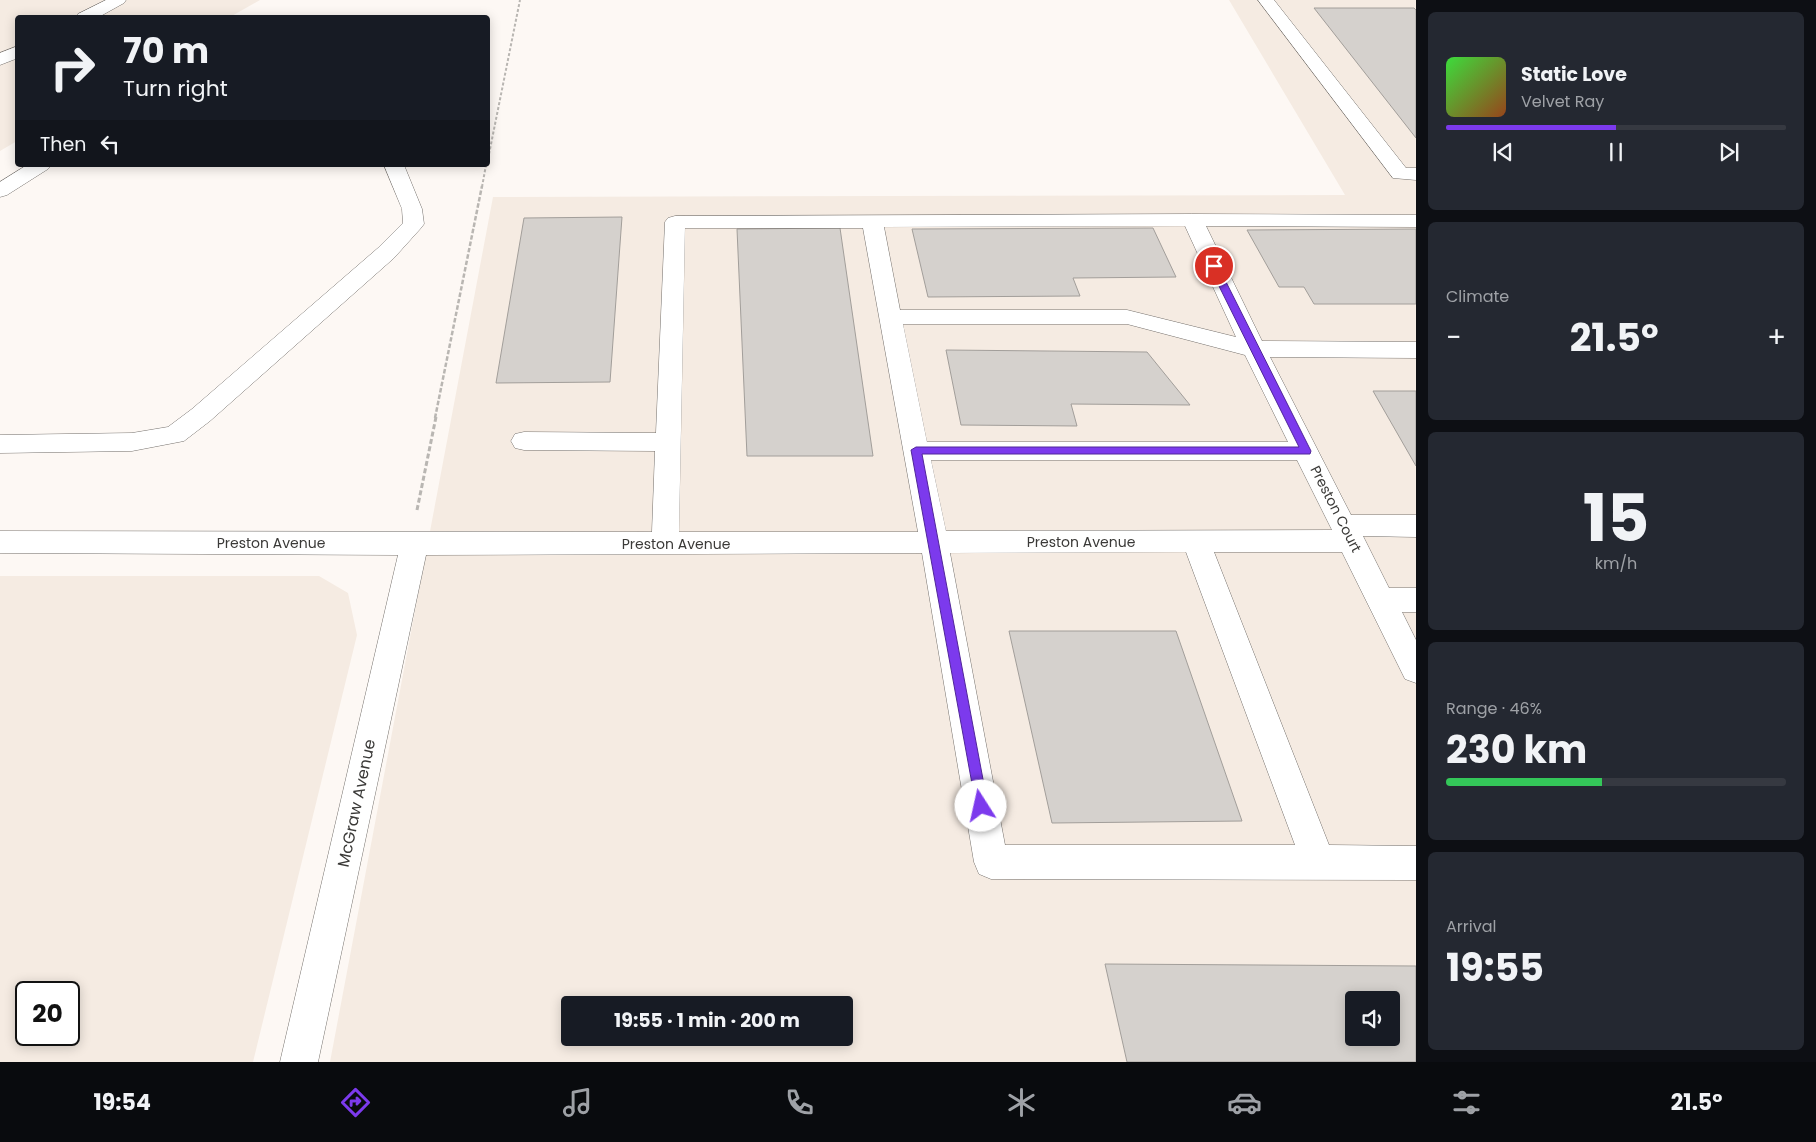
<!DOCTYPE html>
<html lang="en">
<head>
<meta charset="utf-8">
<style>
  body { margin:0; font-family:Poppins,sans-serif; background:#242831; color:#f1f3f6; height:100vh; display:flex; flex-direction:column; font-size:19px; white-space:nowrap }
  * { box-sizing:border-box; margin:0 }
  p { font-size:16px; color:#9ea1a6 }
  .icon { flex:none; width:28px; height:28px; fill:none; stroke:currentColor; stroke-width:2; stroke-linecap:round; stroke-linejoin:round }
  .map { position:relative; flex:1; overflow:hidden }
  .sheet { display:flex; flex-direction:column; gap:12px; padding:12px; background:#0d0f14; width:400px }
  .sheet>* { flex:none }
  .banner { position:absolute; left:15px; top:15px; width:475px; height:152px; border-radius:5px; box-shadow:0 2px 12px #0003; background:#171b24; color:#f1f3f6; overflow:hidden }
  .buttons { position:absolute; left:1345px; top:991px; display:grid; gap:10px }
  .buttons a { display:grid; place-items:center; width:55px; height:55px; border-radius:5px; background:#171b24; box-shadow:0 2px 12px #0003; font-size:25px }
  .speed { position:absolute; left:15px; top:981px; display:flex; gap:10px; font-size:25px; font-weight:700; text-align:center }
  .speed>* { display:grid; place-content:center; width:65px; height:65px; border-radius:50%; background:#171b24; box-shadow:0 2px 12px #0003; line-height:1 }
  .speed .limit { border:2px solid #111; border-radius:8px; background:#fff; color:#111 }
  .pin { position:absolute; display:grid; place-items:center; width:42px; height:42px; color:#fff; margin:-21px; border:2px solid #fff; border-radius:50%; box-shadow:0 1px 5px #0007 }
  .me { position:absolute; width:55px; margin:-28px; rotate:350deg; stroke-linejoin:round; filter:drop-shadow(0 0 4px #0008) }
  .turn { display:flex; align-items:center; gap:18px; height:105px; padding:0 25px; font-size:22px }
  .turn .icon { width:65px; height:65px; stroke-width:2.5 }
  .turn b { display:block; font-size:35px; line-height:42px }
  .then { display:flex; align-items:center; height:48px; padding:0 25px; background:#0003; gap:10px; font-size:19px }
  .big { font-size:38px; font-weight:700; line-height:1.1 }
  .sheet .widget { flex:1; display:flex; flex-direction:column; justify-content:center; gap:8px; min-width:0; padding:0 18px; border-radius:8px; background:#242831 }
  .sheet .dial { align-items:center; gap:0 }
  .dial b { font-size:65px; line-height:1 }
  .song { display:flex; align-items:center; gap:15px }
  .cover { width:60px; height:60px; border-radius:8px; background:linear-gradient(135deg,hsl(120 70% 55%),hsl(20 70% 35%)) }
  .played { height:5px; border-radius:2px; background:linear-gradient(90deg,#7c3aed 50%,#363941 50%) }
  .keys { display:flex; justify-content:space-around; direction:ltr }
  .heat { display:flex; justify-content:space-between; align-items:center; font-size:28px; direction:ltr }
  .charge { height:8px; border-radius:4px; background:linear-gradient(90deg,#34c759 46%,#363941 0) }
  .trip { position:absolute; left:561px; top:996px; width:292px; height:50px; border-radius:5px; background:#171b24; box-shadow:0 2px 12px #0003; font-weight:700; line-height:50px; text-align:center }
  .menu { display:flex; height:80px; justify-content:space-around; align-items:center; background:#090b0e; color:#9ea1a6 }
  .menu .icon { width:35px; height:35px }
  .menu .on { color:#7c3aed }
  .menu b { font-size:22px; color:#f1f3f6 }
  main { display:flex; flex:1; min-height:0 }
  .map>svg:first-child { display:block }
  .built { fill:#f5ebe2; fill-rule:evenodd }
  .building { fill:#d5d1cd; stroke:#a29e9a; fill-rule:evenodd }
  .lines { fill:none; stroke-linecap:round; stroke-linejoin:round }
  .minor-casing { stroke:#75716d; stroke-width:1 }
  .path-far2 { stroke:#b9b6b2; stroke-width:2; stroke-dasharray:3 2; stroke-linecap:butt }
  .path-far1 { stroke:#b9b6b2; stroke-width:2.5; stroke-dasharray:4.5 2; stroke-linecap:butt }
  .path { stroke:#b9b6b2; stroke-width:3; stroke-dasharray:5 2.5; stroke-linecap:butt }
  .minor { fill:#fff; fill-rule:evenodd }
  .route { fill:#7c3aed; stroke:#51269a }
  .labels { text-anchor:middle; stroke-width:4; stroke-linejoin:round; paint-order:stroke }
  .street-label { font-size:14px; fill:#3b3a38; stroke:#fff }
  .near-street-label { font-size:16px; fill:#3b3a38; stroke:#fff }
</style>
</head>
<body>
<main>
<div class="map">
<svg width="1416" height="1062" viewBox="0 0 1416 1062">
  <rect width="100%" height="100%" fill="#fdf8f4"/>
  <g class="built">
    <polygon points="0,0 260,0 230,17 18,18 17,141 0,151"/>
    <path d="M1229,0H1416V1062H330L493,197L1345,195ZM1354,1000H1391V1038H1354ZM570,1005H845V1038H570Z"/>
    <path d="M0,576H319L348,593L357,635L253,1062H0ZM69,992V1035H26V992Z"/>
  </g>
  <g class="building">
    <polygon points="1314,8 1414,8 1416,10 1416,138"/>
    <polygon points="622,217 610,382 496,383 524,218"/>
    <polygon points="840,228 873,456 747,456 737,229"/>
    <polygon points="1153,228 1176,277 1073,278 1080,296 928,297 912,229"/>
    <polygon points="1416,229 1416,304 1314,304 1304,287 1279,287 1247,230"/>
    <polygon points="946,350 1147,352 1190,405 1071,404 1077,426 961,425"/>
    <polygon points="1373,391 1416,391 1416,466"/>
    <polygon points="1009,631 1176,631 1242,821 1052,823"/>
    <path d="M1105,964L1416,966V1062H1127ZM1354,1000H1391V1038H1354Z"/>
  </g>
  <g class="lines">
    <g class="minor-casing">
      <g id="minor">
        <polygon points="106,0 126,0 124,3 97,18 76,18 78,14"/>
        <polygon points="1258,0 1274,0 1406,168 1416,168 1416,180 1393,178"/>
        <polygon points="18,46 18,58 0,65 0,53"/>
        <polygon points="27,165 51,165 48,169 7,195 0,197 0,182"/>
        <polygon points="384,165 404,165 422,209 424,224 421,228 394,258 210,421 184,441 132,451 0,453 0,435 132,433 168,427 192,409 378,248 403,223 402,209"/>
        <path d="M1192,214L1416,215V227L1206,226L1262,341L1416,342V358L1270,357L1351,515H1416V537L1363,536L1389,588H1416V612H1402L1416,640V683L1405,679L1342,552H1214L1329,845L1416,846V880L991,879L979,874L974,862L922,553L426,555L318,1062H280L398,555L0,553V531L652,532L655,451L524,450L515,448L511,441L515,434L524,432L656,433L665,222L668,218L675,216ZM1185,226L1236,337L1127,310H900L884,227ZM685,228H863L918,532H679ZM903,324H1127L1245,355L1288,442H927ZM931,460H1297L1332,530L946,531ZM1186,552L1295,845H1005L950,553Z"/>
      </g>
    </g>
    <g class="path-far2">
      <polyline points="488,159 520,0"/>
      <polyline points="482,187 486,165"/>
    </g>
    <polyline class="path-far1" points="435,418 482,186"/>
    <polyline class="path" points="417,510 436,417"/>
    <use href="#minor" class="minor"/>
  </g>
  <polygon class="route" points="1214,263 1218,266 1311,451 1310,454 922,454 988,806 986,811 981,813 977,811 911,450 916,447 1299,447 1209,266"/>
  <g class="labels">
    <g class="street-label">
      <text transform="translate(1336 509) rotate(63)" y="5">Preston Court</text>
      <text x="1081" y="547">Preston Avenue</text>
      <text x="271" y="548">Preston Avenue</text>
      <text x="676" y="549">Preston Avenue</text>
    </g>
    <g class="near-street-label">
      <text transform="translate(356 803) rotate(-78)" y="6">McGraw Avenue</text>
    </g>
  </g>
</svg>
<div class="buttons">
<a><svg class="icon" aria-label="sound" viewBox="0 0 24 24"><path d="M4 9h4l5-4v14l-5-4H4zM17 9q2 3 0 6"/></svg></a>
</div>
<div class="speed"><div class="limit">20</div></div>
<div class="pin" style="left:1214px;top:266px;background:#d93025"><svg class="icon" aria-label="arrive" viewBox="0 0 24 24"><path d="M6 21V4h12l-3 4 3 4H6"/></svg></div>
<svg class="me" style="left:981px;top:806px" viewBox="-20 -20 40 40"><circle r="19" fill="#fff"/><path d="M0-13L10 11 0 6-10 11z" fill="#7c3aed"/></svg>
<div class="trip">19:55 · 1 min · 200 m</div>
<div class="banner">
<div class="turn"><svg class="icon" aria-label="right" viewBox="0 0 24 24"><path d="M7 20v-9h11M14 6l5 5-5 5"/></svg><div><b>70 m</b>Turn right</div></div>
<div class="then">Then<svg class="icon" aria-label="left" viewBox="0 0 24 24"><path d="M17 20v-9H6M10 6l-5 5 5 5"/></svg></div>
</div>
</div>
<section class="sheet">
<div class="widget">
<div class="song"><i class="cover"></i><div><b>Static Love</b><p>Velvet Ray</p></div></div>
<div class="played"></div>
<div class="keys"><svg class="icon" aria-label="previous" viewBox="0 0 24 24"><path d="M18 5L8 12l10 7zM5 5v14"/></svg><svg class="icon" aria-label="pause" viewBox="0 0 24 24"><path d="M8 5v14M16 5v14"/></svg><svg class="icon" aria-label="next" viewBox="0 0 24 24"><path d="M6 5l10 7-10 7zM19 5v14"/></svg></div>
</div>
<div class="widget"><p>Climate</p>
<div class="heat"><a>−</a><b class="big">21.5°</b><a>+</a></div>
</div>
<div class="widget dial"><b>15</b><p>km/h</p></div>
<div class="widget"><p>Range · 46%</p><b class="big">230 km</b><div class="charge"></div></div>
<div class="widget"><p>Arrival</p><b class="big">19:55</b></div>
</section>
</main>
<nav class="menu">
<b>19:54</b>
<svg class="icon on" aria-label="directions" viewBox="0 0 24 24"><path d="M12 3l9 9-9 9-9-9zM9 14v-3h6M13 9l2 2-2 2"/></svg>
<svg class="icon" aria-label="music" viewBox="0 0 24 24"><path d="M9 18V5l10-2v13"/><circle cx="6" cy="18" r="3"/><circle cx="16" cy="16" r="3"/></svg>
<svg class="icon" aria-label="phone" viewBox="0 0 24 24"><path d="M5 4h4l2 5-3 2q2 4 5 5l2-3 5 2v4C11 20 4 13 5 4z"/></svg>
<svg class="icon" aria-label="climate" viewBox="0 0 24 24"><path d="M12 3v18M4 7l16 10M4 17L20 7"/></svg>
<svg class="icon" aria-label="car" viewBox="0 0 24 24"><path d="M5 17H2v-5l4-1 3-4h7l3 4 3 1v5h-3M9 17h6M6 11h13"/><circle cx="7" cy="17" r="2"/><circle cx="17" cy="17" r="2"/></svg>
<svg class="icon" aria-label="filters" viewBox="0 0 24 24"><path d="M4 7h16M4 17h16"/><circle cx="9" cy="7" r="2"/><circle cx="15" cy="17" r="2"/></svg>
<b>21.5°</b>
</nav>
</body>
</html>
